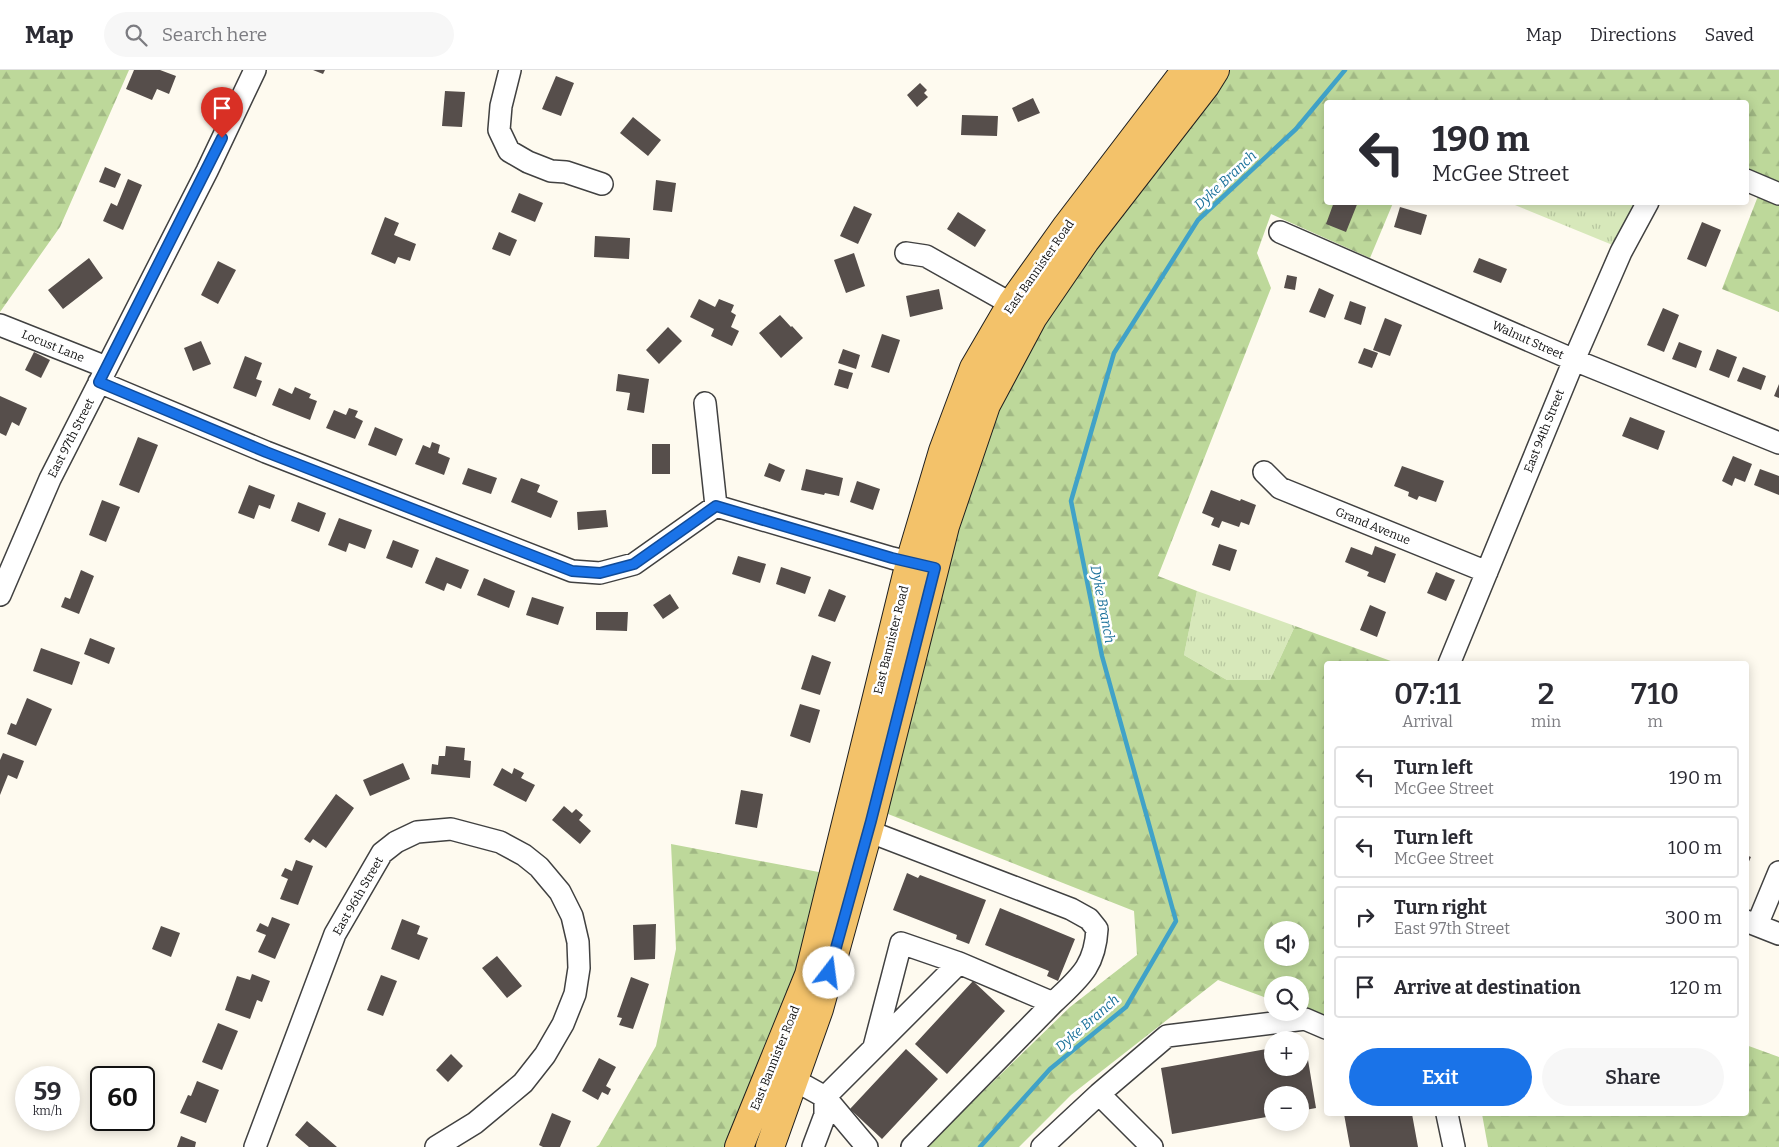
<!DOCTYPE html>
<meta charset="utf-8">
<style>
body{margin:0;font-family:Bitter,serif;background:#f7f7f7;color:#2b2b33;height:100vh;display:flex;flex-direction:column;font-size:19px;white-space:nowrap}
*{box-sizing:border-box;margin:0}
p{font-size:16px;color:#7c7c81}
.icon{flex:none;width:28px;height:28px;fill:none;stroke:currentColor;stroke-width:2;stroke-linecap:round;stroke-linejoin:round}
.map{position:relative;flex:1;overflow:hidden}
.side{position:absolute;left:1324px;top:591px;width:425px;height:455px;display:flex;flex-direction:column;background:#fff;border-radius:5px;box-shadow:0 2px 12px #0003}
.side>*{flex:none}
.top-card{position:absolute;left:1324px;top:30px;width:425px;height:105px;border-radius:5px;box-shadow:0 2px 12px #0003;background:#fff;color:#2b2b33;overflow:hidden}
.controls{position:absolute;left:1264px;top:851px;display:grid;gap:10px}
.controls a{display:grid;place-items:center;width:45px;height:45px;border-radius:50%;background:#fff;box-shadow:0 2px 12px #0003;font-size:25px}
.speed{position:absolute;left:15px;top:996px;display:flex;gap:10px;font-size:25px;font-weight:700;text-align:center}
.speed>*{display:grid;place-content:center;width:65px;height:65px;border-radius:50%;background:#fff;box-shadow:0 2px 12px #0003;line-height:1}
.speed small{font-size:12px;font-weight:400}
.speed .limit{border:2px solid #111;border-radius:8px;background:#fff;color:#111}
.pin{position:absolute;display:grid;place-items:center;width:42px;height:42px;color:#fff;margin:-51px -21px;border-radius:50% 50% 50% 0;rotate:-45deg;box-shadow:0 0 5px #0007}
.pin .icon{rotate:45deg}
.me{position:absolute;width:55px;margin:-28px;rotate:15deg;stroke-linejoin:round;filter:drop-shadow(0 0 4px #0008)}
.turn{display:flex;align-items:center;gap:18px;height:105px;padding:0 25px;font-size:22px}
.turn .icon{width:65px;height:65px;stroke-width:2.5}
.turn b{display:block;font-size:35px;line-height:42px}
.eta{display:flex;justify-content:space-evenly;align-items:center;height:85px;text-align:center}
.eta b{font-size:30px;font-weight:600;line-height:35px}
.primary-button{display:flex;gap:10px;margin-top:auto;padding:10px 25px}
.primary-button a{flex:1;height:58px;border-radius:30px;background:#1a73e8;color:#fff;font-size:20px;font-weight:600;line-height:58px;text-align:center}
.primary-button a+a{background:#f7f7f7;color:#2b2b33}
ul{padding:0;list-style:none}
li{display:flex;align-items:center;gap:15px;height:62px;margin:0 10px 8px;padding:0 15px;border:2px solid #e1e1e2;border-radius:5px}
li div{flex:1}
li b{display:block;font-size:19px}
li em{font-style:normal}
header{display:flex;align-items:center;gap:30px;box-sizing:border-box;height:70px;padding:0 25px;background:#fff;border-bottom:1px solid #e1e1e2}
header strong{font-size:24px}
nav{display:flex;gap:28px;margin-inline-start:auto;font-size:18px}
.search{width:350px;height:45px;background:#f7f7f7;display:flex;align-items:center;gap:12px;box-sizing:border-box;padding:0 18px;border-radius:28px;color:#7c7c81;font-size:19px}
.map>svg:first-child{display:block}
.grass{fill:url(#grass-tufts)}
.forest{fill:url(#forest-firs);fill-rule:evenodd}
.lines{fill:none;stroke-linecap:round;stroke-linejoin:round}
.stream{stroke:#40a2c8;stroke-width:4.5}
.building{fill:#564e4b}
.minor-casing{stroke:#414141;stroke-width:24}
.major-casing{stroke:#1f1f1f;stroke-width:30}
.minor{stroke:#fff;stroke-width:21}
.major{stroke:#f3c26a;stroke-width:28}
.route-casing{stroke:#114b97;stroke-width:12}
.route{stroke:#1a73e8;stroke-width:9}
.labels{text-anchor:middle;stroke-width:5;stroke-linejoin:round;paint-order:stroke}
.street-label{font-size:12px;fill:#0e0e0e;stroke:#fff}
.water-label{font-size:14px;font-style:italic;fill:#1c729b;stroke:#fff}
</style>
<header>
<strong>Map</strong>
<div class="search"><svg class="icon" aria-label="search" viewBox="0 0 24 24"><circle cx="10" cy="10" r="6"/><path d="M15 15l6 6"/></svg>Search here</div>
<nav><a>Map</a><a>Directions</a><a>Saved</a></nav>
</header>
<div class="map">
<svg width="1779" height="1077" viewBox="0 0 1779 1077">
<defs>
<pattern id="grass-tufts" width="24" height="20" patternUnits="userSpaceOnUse" patternTransform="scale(1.25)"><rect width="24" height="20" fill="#d7e8ba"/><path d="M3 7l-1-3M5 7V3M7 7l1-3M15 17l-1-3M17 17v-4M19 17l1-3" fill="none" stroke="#b7c69f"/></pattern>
<pattern id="forest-firs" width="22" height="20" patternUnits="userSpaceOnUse" patternTransform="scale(1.25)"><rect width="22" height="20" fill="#bdd89a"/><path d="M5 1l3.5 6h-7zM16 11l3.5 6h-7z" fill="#a1b884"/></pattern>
</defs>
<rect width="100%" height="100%" fill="#fefaef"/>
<path class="grass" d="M1510,133H1638L1615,176Z
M1197,521L1295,556L1270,610H1227L1184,585Z"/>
<path class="forest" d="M0,0H129L60,157L0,242Z
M1225,0H1779V242L1722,219L1765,108L1746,99V32H1326V132L1393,133L1370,188L1271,144L1257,183L1271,218L1158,506L1197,521L1184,585L1227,610H1270L1295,556L1399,594H1326V951L1300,941V915H1272V930L1218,910L1071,1025L1019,1077H926L1070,937L1137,885L1134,841L883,742L956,448L1002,325L1076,201ZM1272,860H1300V888H1272Z
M671,774L824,803L795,905L728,1077H596L599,1075L656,976L676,879Z
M1746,975L1779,987V1077H1488L1482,1044H1746Z"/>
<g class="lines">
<path class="stream" d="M980,1077L1050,999L1126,937L1176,851L1102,586L1071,431L1114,283L1198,150L1296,59L1345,0"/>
</g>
<path class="building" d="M134,0H160L176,6L169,24L157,19L152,30L126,19Z
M313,0H325L323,4Z
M556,6L574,13L561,46L542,39Z
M920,13L927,20L924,23L928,27L917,37L907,25Z
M445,21L465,22L462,57L442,56Z
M1033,28L1040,43L1018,52L1012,38Z
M962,45L998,46L997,66L961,65Z
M633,47L661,70L648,86L620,63Z
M105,97L121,104L115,118L99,112Z
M128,109L142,115L123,160L103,151L111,133L117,136Z
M656,110L676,113L672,142L653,140Z
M519,123L543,133L535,152L511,142Z
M1334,132H1358L1346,162L1326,154Z
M854,136L872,144L858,174L840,166Z
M1400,137L1427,145L1421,165L1394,157Z
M958,142L986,160L975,177L947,159Z
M385,147L399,153L394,165L416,174L410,191L398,187L395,194L371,184Z
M1702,152L1721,160L1706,197L1687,189Z
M499,162L517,170L510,186L492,179Z
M595,166L630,168L629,189L594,187Z
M854,183L865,216L846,223L834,190Z
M89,188L103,208L63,239L48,220Z
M1479,188L1507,199L1501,213L1473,202Z
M218,191L236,200L218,234L201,225Z
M1287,205L1297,207L1295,220L1284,218Z
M1319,218L1334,225L1325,248L1309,242Z
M939,219L943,239L910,247L906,226Z
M699,229L715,237L719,229L734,235L731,242L736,245L731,257L739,261L732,276L711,266L714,259L690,247Z
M1350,231L1366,237L1361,255L1344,249Z
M1663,238L1679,245L1664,282L1647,275Z
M780,245L791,257L792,256L803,268L781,288L759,263Z
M1385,248L1402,255L1390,286L1373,280Z
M668,257L682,271L659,294L646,280Z
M882,264L900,270L889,303L871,297Z
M201,271L211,294L193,301L184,278Z
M1679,272L1702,281L1696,298L1672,289Z
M1364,278L1378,283L1372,298L1358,293Z
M843,279L860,285L856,299L838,293Z
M1717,279L1737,287L1729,308L1709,300Z
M34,282L50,290L41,308L25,300Z
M245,286L262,293L256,309L262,311L256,327L233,318Z
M1743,297L1766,306L1761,320L1737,311Z
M839,299L853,303L848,319L834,315Z
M618,304L649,309L644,343L627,340L630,323L616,321Z
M1779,314V328L1774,326Z
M295,317L311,324L309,328L317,331L310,350L272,335L279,318L292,324Z
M0,326L27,338L19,356L12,352L6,366L0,363Z
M349,338L358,341L355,347L363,351L355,369L326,358L334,340L346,345Z
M1630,347L1665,361L1658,380L1622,366Z
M375,357L403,369L396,386L368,375Z
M138,367L158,375L139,423L119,415Z
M432,372L440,375L438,383L450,388L444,405L415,394L423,375L430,378Z
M652,374H670V404H652Z
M1733,386L1752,394L1745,412L1735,408L1732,416L1722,411Z
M769,393L785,400L780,412L764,406Z
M1402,396L1444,411L1436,432L1419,426L1417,430L1408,426L1409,422L1394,416Z
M468,398L497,408L491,424L462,414Z
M806,399L843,408L839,426L825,423L824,425L801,420Z
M1760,399L1779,406V425L1754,415Z
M521,408L540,415L537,422L558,431L551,448L511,432Z
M857,411L880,419L873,440L850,432Z
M249,415L275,425L270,439L259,435L254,449L238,443Z
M1211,420L1240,431L1241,429L1256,435L1249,455L1241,452L1239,457L1222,451L1219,458L1211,455L1214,448L1202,443Z
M102,430L120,437L106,472L89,465Z
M298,432L326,443L319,462L291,451Z
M606,440L608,457L578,460L577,442Z
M339,448L372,460L365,479L349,473L346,482L328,475Z
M393,470L419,480L412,498L386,488Z
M1219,474L1237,480L1230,501L1212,495Z
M1375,476L1396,484L1385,513L1367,506L1369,502L1345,492L1351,477L1372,485Z
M738,486L766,494L760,513L732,504Z
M436,487L469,500L461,519L447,513L444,521L425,513Z
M781,497L811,507L805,524L776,514Z
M81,500L94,506L79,544L61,537L65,527L70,529Z
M1436,502L1455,510L1446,531L1427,523Z
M484,508L515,521L509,538L477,525Z
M829,519L846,526L835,552L818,546Z
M670,524L679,538L663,549L653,535Z
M532,527L564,537L558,555L526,545Z
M1370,535L1386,542L1377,567L1360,560Z
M596,542H628L627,561L596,560Z
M90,568L115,578L109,594L84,584Z
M41,578L80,592L72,615L33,601Z
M812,585L831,592L820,625L801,619Z
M27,628L52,639L36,676L7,664L11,653L16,655Z
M800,634L820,640L810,673L790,666Z
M446,676L465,678L464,690L471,691L470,708L431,704L432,694L438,695L439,686H445Z
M3,683L24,691L17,709L8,705L0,725V690Z
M403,693L410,709L370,726L363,710Z
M502,698L512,704L514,698L524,703L521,708L535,715L526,732L493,715Z
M741,720L763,724L757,758L735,754Z
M336,724L354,738L326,778L313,769L310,773L304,769Z
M564,736L572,743L576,739L583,745L579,750L591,761L580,774L552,750Z
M1746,785L1751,787L1746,798Z
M296,790L313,796L298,835L280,829L288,809L281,806L285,798L292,801Z
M907,803L918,808L920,805L986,830L969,874L956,869L957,865L893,840Z
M1000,838L1075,869L1058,911L1047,906L1049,901L985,875Z
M272,847L290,854L275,889L258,882L266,865L256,861L260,853L268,857Z
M402,849L420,856L417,864L428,868L419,890L391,879Z
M656,854L655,889L634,890L633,855Z
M161,856L180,863L171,887L152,879Z
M497,886L522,916L507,928L482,898Z
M252,904L270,911L262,932L257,930L250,949L225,940L237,906L250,910Z
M381,905L397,911L383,946L367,940Z
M631,907L649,914L633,959L619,955L622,948L617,947Z
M973,911L1005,941L947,1004L915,974Z
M218,953L238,961L222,1000L202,992Z
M1305,972L1316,1038L1300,1041V1025H1272V1046L1172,1064L1161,998L1272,978V998H1300V973Z
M906,979L938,1009L882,1069L850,1039Z
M451,984L463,996L448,1012L436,1000Z
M599,988L616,997L606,1016L611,1019L608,1025L602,1022L598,1030L582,1021Z
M197,1011L219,1020L206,1053L180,1043L188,1025L191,1026Z
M552,1043L571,1051L560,1077H543L539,1075Z
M1344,1044H1412L1418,1077H1350Z
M307,1051L337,1077H309L295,1065Z
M181,1066L196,1072L195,1077H177Z"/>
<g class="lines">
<defs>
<path id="minor" d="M510,0L501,36L499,60L509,81L528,92L551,101L566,102L602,114
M1746,110L1779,124
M1280,162L1574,290L1779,373
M906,183L926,186L1024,241
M0,255L106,297
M99,312L266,382L572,501L600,503L634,494L716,436L892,488L925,496
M705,333L716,436
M1264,402L1280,418L1487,502
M0,525L50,409L207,101L255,0
M1449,594L1574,290L1621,182L1648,132
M1746,851L1779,864
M1757,855L1779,802
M874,977L901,873L959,893
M780,1002L825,1027L959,893L1053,933C1079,908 1095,897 1097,859L1089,849L1071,839L868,761
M1099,1024L1152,1077
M825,1027L867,1077
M1447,1044L1454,1077
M255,1077L335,864L382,783L396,772L417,762L451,759L500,772L524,785L539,797L560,822L572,846L578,872L579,898L575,924L563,954L545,985L523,1013L475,1053L436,1077
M813,1077L825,1045V1027
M912,1077L1053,933
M1042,1077L1099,1024L1167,966L1305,949L1326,958"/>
<path id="major" d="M739,1077L809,905L910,492L943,381L974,298L1012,233L1067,156L1186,0
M770,1077L819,939L871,751L945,456L986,335L1033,247L1085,171L1205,16L1215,0"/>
</defs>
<use href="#minor" class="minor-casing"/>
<use href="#major" class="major-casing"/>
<use href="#minor" class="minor"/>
<use href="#major" class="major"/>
</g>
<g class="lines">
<defs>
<path id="route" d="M222,68L99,312L266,382L572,501L600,503L634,494L716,436L892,488L935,498L871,751L829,903"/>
</defs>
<use href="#route" class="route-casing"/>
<use href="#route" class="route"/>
</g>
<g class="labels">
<g class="street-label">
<text transform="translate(1039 197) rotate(-55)" y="4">East Bannister Road</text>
<text transform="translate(1528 270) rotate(24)" y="4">Walnut Street</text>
<text transform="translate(53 276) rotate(22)" y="4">Locust Lane</text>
<text transform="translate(1544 361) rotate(-68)" y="4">East 94th Street</text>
<text transform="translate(71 368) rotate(-63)" y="4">East 97th Street</text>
<text transform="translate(1373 456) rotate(22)" y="4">Grand Avenue</text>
<text transform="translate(891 570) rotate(-76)" y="4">East Bannister Road</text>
<text transform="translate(358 826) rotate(-60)" y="4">East 96th Street</text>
<text transform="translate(775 988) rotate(-68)" y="4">East Bannister Road</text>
</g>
<g class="water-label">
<text transform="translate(1225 110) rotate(-43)" y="5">Dyke Branch</text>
<text transform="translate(1103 534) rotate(79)" y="5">Dyke Branch</text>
<text transform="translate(1087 953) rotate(-41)" y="5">Dyke Branch</text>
</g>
</g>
</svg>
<div class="controls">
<a><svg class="icon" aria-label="sound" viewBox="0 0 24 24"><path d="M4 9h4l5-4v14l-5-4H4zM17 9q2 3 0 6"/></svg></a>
<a><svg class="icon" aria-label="search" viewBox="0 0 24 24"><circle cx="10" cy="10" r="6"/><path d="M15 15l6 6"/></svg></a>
<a>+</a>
<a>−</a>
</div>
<div class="speed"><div>59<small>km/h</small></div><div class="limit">60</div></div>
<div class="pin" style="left:222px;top:68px;background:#d93025"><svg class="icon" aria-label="arrive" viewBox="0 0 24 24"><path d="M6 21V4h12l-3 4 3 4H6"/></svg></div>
<svg class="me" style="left:829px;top:903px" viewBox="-20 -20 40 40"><circle r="19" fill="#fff"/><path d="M0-13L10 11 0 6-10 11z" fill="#1a73e8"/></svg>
<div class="top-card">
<div class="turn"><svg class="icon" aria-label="left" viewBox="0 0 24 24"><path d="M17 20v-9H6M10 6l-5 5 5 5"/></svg><div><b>190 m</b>McGee Street</div></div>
</div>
<section class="side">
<div class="eta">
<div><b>07:11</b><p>Arrival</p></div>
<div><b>2</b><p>min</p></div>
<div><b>710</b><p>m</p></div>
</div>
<ul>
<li><svg class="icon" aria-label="left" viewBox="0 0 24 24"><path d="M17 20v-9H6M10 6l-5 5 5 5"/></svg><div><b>Turn left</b><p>McGee Street</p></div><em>190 m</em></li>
<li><svg class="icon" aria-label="left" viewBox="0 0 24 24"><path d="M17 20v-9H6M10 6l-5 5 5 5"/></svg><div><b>Turn left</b><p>McGee Street</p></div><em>100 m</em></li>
<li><svg class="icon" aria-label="right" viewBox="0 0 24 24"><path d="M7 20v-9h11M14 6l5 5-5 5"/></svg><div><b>Turn right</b><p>East 97th Street</p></div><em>300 m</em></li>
<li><svg class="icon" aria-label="arrive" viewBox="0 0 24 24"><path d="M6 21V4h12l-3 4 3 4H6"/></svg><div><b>Arrive at destination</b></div><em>120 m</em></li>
</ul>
<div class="primary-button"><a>Exit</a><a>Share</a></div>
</section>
</div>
